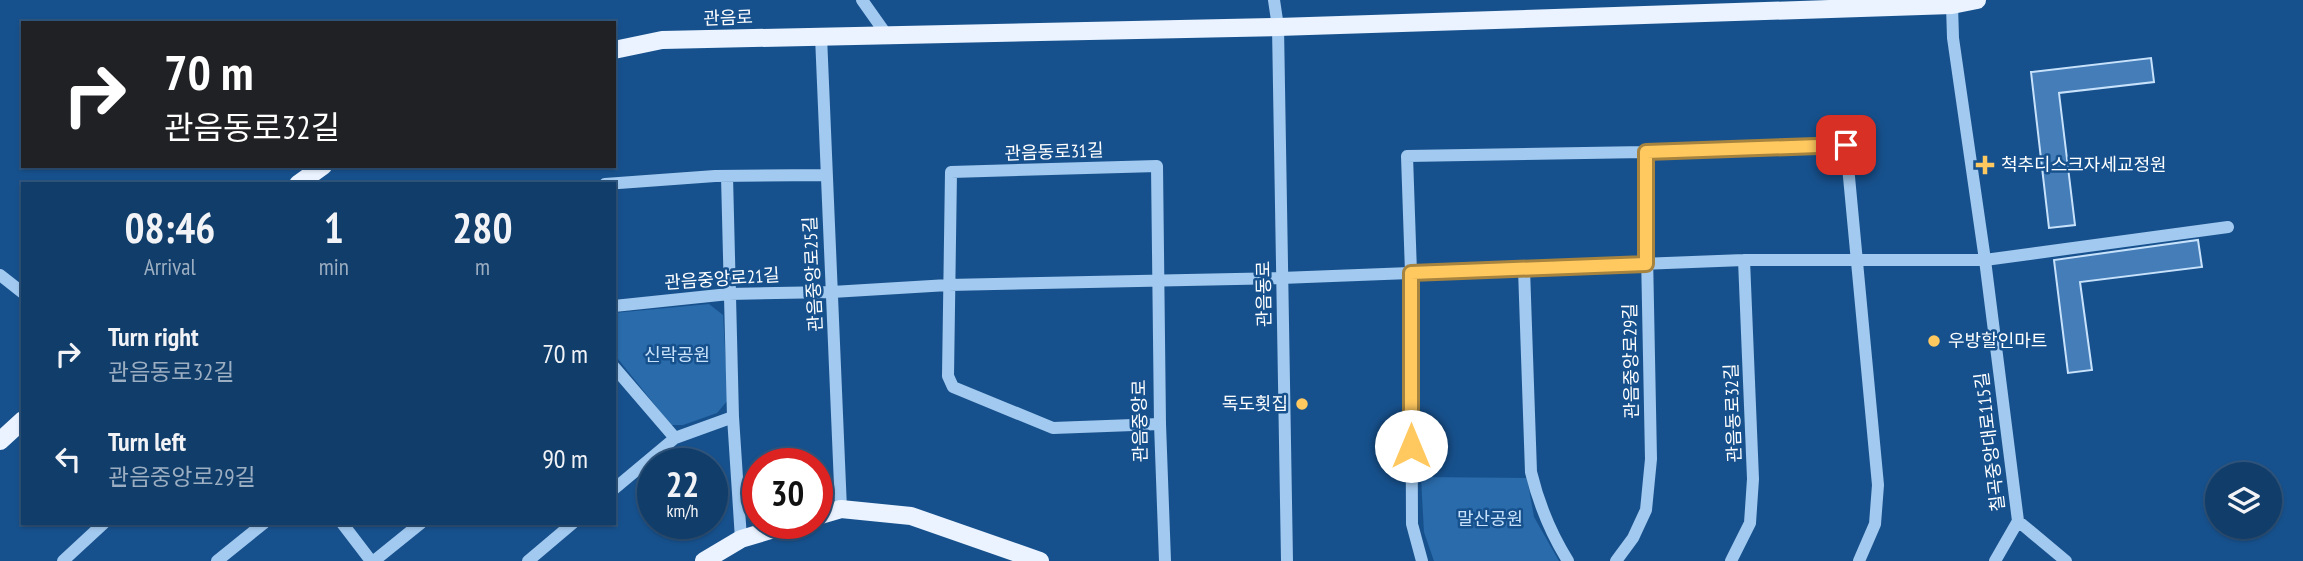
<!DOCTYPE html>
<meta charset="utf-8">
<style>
body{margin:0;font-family:"PT Sans Narrow","Noto Sans KR",sans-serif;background:#1e4872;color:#f1f3f6;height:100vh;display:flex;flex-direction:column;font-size:26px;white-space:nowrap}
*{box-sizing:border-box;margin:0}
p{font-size:23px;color:#9caec1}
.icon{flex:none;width:38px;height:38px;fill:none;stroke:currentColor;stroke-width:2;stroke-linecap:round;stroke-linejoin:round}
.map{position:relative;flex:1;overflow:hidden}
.details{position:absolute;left:21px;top:182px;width:595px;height:343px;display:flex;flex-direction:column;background:#113d6a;border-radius:0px;box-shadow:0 2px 5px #0004,0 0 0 2px #30567e}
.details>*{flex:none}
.banner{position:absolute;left:21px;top:21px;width:595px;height:147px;border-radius:0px;box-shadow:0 2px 5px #0004,0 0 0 2px #30567e;background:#202124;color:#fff;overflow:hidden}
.tools{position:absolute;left:2205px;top:462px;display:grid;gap:14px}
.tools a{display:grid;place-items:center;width:77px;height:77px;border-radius:50%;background:#113d6a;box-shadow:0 2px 5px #0004,0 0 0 2px #30567e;font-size:35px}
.speed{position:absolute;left:637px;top:448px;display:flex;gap:14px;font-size:35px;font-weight:700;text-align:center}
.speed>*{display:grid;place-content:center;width:91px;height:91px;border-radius:50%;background:#113d6a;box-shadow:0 2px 5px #0004,0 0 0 2px #30567e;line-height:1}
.speed small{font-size:18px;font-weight:400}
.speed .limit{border:10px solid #d22;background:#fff;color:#111}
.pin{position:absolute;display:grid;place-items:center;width:60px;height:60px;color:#fff;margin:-30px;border-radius:14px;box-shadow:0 4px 10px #0006}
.me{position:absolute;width:77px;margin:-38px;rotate:0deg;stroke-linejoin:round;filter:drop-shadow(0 0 5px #0008)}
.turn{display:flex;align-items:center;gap:24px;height:147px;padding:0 28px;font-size:32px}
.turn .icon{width:91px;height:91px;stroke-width:2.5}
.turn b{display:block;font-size:49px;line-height:60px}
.eta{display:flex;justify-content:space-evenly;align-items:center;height:119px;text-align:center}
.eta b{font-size:42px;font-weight:600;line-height:49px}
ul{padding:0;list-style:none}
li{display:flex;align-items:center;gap:21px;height:105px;padding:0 28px}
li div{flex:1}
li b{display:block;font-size:26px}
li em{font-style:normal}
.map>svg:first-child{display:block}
.green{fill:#2a6bab}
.building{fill:#447db7;stroke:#c8e2fb;stroke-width:2}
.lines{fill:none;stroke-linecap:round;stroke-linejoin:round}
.minor{stroke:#a2c9ef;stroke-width:12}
.major{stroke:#eaf3ff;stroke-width:18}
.route-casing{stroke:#a6833e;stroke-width:18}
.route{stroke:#ffc960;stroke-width:12}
.poi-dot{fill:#ffc960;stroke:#17518d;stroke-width:2.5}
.labels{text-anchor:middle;stroke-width:5;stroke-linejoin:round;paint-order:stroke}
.street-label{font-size:18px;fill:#fff;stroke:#17518d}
.poi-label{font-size:18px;fill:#fff;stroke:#17518d;text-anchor:start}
.park-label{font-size:18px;fill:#c8e2fb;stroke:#17518d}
</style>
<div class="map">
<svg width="2303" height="561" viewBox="0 0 2303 561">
<rect width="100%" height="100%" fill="#17518d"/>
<path class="green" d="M709,304L723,315L728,400L717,413L683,425H671L614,354V313Z
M1421,477L1527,478L1534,517L1559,561H1434L1424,532Z"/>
<path class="building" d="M2151,58L2154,82L2059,93L2075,225L2049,228L2031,72Z
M2198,240L2202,267L2080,282L2092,370L2068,373L2054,260Z"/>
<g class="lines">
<path class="minor" d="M862,0L886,34
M1274,0L1278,27L1287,561
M1952,5L1953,38L1985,260L2018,521L2066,561
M821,36L841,509
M727,176L733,417L741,539
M605,184L715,176L825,175
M1524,269L1531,472C1539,505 1550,532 1568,561
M0,275L23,293
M614,306L729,294L832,292L948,285L1281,278L1744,260H1985L2228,227
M614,367L675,438
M1160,424L1053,428L953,387L948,376L951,172L1157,166L1160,424L1165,561
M614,489L675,438L733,417
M342,523L371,561
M63,561L104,523
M217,561L264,523
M374,561L421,523
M528,561L573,523
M1422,561L1412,524L1411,273L1407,156L1645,152L1846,145L1878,485L1875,524L1859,561
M1616,561L1633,538L1646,510L1651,459L1645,152
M1731,561L1750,523L1753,479L1744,260
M1995,561L2018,521"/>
<path class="major" d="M614,50L662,40L1278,27L1952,5L1977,0
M298,184L323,166
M0,441L23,420
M817,516L841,509L911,516L1040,561
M704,561L741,539L794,523"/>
</g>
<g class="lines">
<defs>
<path id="route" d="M1411,446V273L1646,264V152L1846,145"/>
</defs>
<use href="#route" class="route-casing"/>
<use href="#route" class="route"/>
</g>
<g class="poi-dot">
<path d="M1981.5 154.5h7v7h7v7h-7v7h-7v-7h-7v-7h7z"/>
<circle cx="1934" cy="341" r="7"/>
<circle cx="1302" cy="404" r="7"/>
</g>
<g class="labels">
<g class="street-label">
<text transform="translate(728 18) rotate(-2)" y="6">관음로</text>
<text transform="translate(1054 152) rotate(-2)" y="6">관음동로31길</text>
<text transform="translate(813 274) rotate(-93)" y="6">관음중앙로25길</text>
<text transform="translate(722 279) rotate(-4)" y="6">관음중앙로21길</text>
<text transform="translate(1264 294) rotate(-91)" y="6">관음동로</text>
<text transform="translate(1631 361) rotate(-91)" y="6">관음중앙로29길</text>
<text transform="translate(1733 413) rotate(-92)" y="6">관음동로32길</text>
<text transform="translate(1140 421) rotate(-91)" y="6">관음중앙로</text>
<text transform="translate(1990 442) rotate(-97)" y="6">칠곡중앙대로115길</text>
</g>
<g class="poi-label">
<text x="2001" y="171">척추디스크자세교정원</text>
<text x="1948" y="347">우방할인마트</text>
<text x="1288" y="410" text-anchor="end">독도횟집</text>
</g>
<g class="park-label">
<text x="677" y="361">신락공원</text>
<text x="1490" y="525">말산공원</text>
</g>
</g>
</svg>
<div class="tools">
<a><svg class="icon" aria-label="layers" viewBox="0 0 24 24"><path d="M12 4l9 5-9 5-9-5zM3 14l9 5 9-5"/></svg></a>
</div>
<div class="speed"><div>22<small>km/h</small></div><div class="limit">30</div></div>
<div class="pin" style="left:1846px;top:145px;background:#d93025"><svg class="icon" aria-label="arrive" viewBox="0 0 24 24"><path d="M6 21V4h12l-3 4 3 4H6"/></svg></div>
<svg class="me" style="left:1411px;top:446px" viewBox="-20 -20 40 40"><circle r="19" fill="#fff"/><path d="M0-13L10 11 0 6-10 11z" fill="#ffc960"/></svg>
<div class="banner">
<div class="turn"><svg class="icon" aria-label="right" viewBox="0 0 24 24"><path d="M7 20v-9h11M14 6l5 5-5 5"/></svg><div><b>70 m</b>관음동로32길</div></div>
</div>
<section class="details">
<div class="eta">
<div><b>08:46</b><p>Arrival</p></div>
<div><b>1</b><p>min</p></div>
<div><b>280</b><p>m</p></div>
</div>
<ul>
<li><svg class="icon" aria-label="right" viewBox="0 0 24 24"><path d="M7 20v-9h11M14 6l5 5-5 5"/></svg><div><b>Turn right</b><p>관음동로32길</p></div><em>70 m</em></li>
<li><svg class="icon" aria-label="left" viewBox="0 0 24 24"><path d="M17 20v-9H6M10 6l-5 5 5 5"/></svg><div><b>Turn left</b><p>관음중앙로29길</p></div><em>90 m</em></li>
</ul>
</section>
</div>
